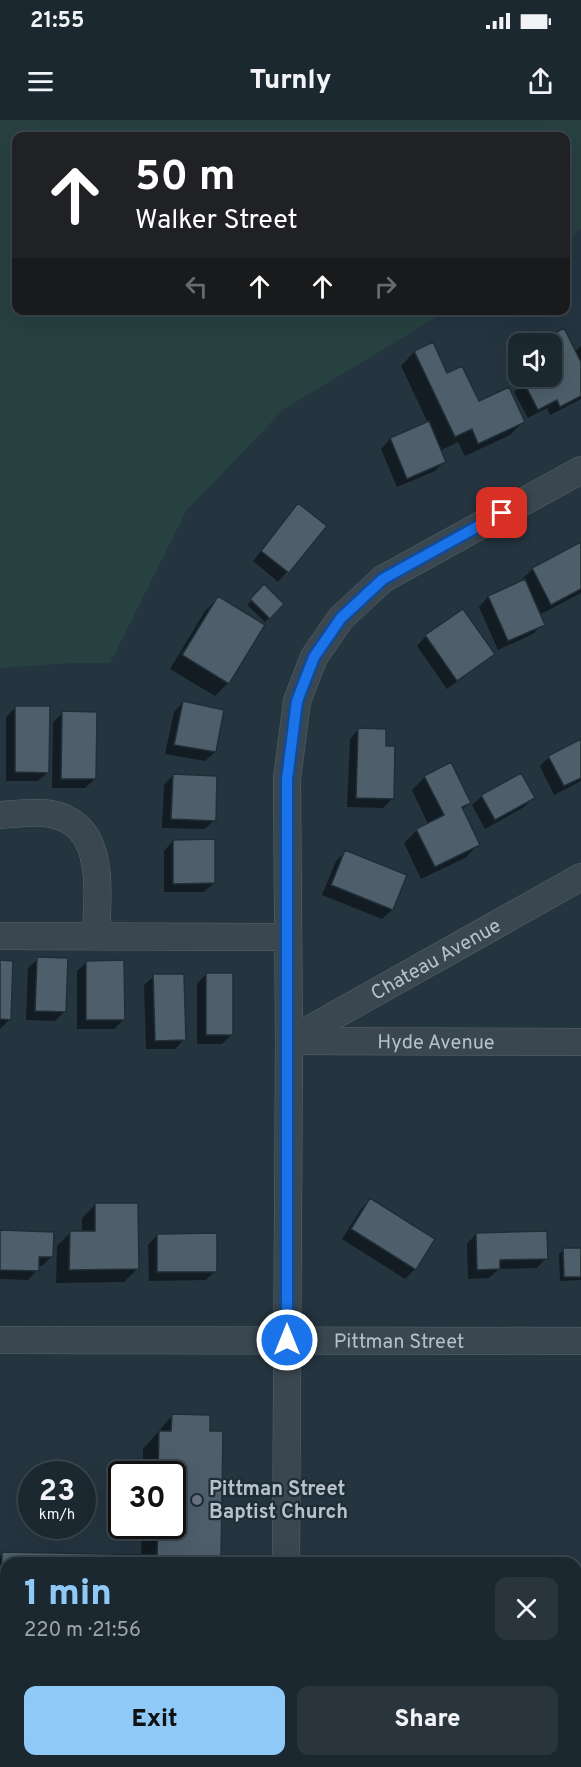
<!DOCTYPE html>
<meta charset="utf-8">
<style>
body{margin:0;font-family:Overpass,sans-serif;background:#29343c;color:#f1f3f6;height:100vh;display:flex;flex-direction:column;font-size:22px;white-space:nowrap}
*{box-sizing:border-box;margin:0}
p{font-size:20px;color:#a0a6ab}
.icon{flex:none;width:33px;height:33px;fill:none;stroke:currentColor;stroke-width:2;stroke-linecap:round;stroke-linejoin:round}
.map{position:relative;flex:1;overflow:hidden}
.sheet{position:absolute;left:0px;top:1437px;width:582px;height:210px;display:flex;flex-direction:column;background:#1c2830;border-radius:18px 18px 0 0;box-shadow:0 6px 24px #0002,0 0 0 2px #3a444c}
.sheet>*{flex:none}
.guide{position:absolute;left:12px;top:12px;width:558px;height:183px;border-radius:12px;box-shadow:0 6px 24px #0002,0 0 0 2px #3a444c;background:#202124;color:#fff;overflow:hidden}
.controls{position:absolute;left:508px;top:213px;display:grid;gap:12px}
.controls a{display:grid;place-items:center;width:54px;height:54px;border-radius:12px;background:#1c2830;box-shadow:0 6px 24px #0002,0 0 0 2px #3a444c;font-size:30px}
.speed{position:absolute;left:18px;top:1341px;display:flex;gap:12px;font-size:30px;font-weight:700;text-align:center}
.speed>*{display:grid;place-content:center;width:78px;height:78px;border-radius:50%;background:#1c2830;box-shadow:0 6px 24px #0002,0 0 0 2px #3a444c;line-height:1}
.speed small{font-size:15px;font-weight:400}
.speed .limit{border:3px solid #111;border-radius:9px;background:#fff;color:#111}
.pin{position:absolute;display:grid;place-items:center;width:51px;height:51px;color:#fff;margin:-26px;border-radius:12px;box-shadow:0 3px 9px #0006}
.me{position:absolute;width:66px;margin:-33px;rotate:0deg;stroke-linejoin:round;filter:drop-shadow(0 0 4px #0008)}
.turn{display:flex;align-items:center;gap:21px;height:126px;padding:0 24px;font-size:27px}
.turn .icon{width:78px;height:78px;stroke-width:2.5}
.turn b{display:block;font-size:42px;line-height:51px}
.lanes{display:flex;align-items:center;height:57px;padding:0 24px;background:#0003;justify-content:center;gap:30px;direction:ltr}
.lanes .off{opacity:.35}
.round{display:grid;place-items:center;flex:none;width:63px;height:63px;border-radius:12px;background:#29343c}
.overview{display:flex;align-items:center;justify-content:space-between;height:102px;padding:0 24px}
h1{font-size:36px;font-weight:800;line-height:45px;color:#8ec9f8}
.action{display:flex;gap:12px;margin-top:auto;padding:12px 24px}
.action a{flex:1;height:69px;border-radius:12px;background:#8ec9f8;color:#111;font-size:24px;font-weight:800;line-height:69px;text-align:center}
.action a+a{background:#29343c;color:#f1f3f6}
.status{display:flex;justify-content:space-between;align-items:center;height:42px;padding:0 30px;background:#1c2830;direction:ltr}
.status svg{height:16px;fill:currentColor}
header{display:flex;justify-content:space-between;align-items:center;height:78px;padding:0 24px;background:#1c2830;font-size:27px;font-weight:800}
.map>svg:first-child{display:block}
.green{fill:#274140}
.shadow{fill:#0007}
.building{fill:#4e5f6b;stroke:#202e37;stroke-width:1.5}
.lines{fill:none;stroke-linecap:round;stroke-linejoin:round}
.minor-casing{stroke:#57646d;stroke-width:28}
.minor{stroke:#3a4750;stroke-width:27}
.route-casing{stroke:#114b97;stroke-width:15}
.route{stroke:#1a73e8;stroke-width:10}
.worship-dot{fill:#6b7280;stroke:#1e2c35;stroke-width:2}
.labels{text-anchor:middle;stroke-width:4.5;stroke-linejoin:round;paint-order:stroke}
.street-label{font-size:20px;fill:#b6c1ca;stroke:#1e2c35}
.poi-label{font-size:20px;font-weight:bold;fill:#b6c1ca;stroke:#1e2c35;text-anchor:start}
</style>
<div class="status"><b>21:55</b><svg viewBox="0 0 49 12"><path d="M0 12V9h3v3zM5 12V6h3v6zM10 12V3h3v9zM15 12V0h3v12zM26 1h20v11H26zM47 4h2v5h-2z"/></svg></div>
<header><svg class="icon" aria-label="menu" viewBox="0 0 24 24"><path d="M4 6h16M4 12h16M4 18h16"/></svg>Turnly<svg class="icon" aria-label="share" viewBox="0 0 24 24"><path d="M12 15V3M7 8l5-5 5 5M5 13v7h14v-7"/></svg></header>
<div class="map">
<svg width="581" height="1647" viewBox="0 0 581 1647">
<rect width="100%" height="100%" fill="#253540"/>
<path class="green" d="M0,0H581V109L566,119V16H16V190L447,191L284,289L186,391L110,543H71L0,548Z"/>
<path class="shadow" d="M563,210L574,232L581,226V279L550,295L547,288L528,298L514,272L535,256H552Z
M432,224L447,255L479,283L523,302L510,315L465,336L458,322L439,331L444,342L435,351L397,367L381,329L390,319L428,303L401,246L414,232Z
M298,385L325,406L278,462L253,441Z
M581,424V473L541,494L537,486L535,487L543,504L533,514L498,530L479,487L488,477L525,461L523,458L533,449Z
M264,466L282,484L265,502L247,485Z
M218,478L228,563L215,576L170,549L205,491Z
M426,516L493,534L447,569L417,526Z
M183,582L215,632L205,641L165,634L174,592Z
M16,587L48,652L38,661H6V597Z
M63,593L95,659L85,668H52L53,602Z
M359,609L384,628L392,679L383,688L347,687L350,619Z
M581,621V661L554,675L540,646L549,637Z
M173,655L214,700L205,709L162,708L164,665Z
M425,657L470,682L462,690L479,724L465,738L421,759L404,723L417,710L428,704L412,670Z
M482,676L533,678L524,687L485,709L472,685Z
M173,721L214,763L204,772H164V731Z
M345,732L405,756L392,790L382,799L322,775L336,741Z
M38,839L65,891L55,901L26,900L28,848Z
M0,842L10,899L0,909Z
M87,842L123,900L114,909H77V851Z
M206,854L232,914L222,924H197V864Z
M154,856L184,919L175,929H146L144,865Z
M370,1080L415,1149L405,1159L342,1119L361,1089Z
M95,1085L137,1149L124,1162L56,1163L57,1126L70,1113H82V1098Z
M0,1111L52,1136L42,1146H37V1150L28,1160L0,1159Z
M476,1114L546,1138L537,1148L499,1149L489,1158L468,1159L467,1124Z
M157,1115L215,1151L206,1160L149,1161L148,1125Z
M564,1130H581V1160L560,1161L559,1134Z
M172,1296L220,1441L236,1443H6V1514L0,1517V1436L3,1433L141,1436L142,1406H172V1354H143V1329Z"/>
<path class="building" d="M564,208L581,242V276L560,287L557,280L538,290L523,261L532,256H552V224H535Z
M433,222L447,253L462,246L479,281L509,267L525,302L478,324L472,309L455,317L414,231Z
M429,301L446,342L407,359L390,318Z
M298,383L327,406L289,453L261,431Z
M581,422V469L551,485L532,448Z
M525,459L545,505L508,521L488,476Z
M264,464L284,484L270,499L250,479Z
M218,476L265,505L229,564L182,535Z
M463,489L495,534L457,561L425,515Z
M183,581L224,590L216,632L174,625Z
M15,586H50L49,653L15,652Z
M62,591L97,592L96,659H61Z
M358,608L386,609V626H395L394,679L356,678Z
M581,619V658L564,666L548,636Z
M451,642L471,683L462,687L480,725L435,747L416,709L444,695L424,656Z
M521,653L535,678L495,700L481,675Z
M173,654L217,656L216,701L171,699Z
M215,719V763L173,764V720Z
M345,730L407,755L393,790L331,765Z
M37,837L68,838L66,892L35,891Z
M0,840L13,841L11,900L0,899Z
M124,840L125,900H86V841Z
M206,853H233V915H206Z
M153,854H184L186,920L155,921Z
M370,1078L435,1119L416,1150L351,1109Z
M95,1083H138L139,1149L69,1150L70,1111H95Z
M0,1110L54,1112L53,1137H39V1151L0,1150Z
M547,1111L548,1139L500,1140V1149L477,1150L476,1113Z
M217,1113V1152H157V1114Z
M563,1128H581V1157H564Z
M172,1294L210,1295V1311H223L221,1439H237V1443H6V1500H1L2,1432L157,1435L158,1406H172V1354H158L159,1311H171Z"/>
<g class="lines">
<defs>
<g id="minor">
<path d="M0,695C16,694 36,691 51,694C108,705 97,774 96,816"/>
<path d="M0,816L288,817"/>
<path id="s1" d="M289,921L581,757"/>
<path id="s2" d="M290,921L581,922"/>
<path id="s3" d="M0,1220L581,1221"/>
<path d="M286,1443L289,921L287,659L297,581L314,537L341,498L383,459L581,350"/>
<path d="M0,1521H6"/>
<path d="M576,1567H581"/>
<path d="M286,1641V1647"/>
</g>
</defs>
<use href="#minor" class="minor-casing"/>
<use href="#minor" class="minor"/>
</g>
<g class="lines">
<defs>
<path id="route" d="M287,1220V659L297,581L314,537L341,498L383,459L502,393"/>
</defs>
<use href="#route" class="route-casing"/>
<use href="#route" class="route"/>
</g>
<circle class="worship-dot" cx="197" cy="1380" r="6"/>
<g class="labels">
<g class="street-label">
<text dy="7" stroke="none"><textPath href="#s1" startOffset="168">Chateau Avenue</textPath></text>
<text dy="7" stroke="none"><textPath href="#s2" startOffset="146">Hyde Avenue</textPath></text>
<text dy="7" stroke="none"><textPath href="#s3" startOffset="399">Pittman Street</textPath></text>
</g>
<g class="poi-label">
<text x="209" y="1375">Pittman Street<tspan x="209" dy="23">Baptist Church</tspan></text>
</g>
</g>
</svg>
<div class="controls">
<a><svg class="icon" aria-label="sound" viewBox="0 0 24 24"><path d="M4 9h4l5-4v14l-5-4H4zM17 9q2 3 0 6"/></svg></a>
</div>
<div class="speed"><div>23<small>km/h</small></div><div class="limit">30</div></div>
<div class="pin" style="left:502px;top:393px;background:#d93025"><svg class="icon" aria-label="arrive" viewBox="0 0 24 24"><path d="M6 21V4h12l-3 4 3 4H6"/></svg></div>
<svg class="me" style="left:287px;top:1220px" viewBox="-20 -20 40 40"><circle r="17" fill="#1a73e8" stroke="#fff" stroke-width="3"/><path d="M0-11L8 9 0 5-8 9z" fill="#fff"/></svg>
<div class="guide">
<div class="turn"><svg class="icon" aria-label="ahead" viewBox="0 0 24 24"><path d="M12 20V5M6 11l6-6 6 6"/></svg><div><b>50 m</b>Walker Street</div></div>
<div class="lanes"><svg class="icon off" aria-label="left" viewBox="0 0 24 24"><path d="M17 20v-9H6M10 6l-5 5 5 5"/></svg><svg class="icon" aria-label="ahead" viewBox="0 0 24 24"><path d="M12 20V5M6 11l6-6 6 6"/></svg><svg class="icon" aria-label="ahead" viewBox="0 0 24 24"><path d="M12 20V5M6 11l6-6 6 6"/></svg><svg class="icon off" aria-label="right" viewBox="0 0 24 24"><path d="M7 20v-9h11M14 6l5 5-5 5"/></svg></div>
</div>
<section class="sheet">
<div class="overview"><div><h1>1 min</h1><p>220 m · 21:56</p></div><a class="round"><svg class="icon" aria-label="close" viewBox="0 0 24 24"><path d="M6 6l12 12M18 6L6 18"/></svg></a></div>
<div class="action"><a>Exit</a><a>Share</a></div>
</section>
</div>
